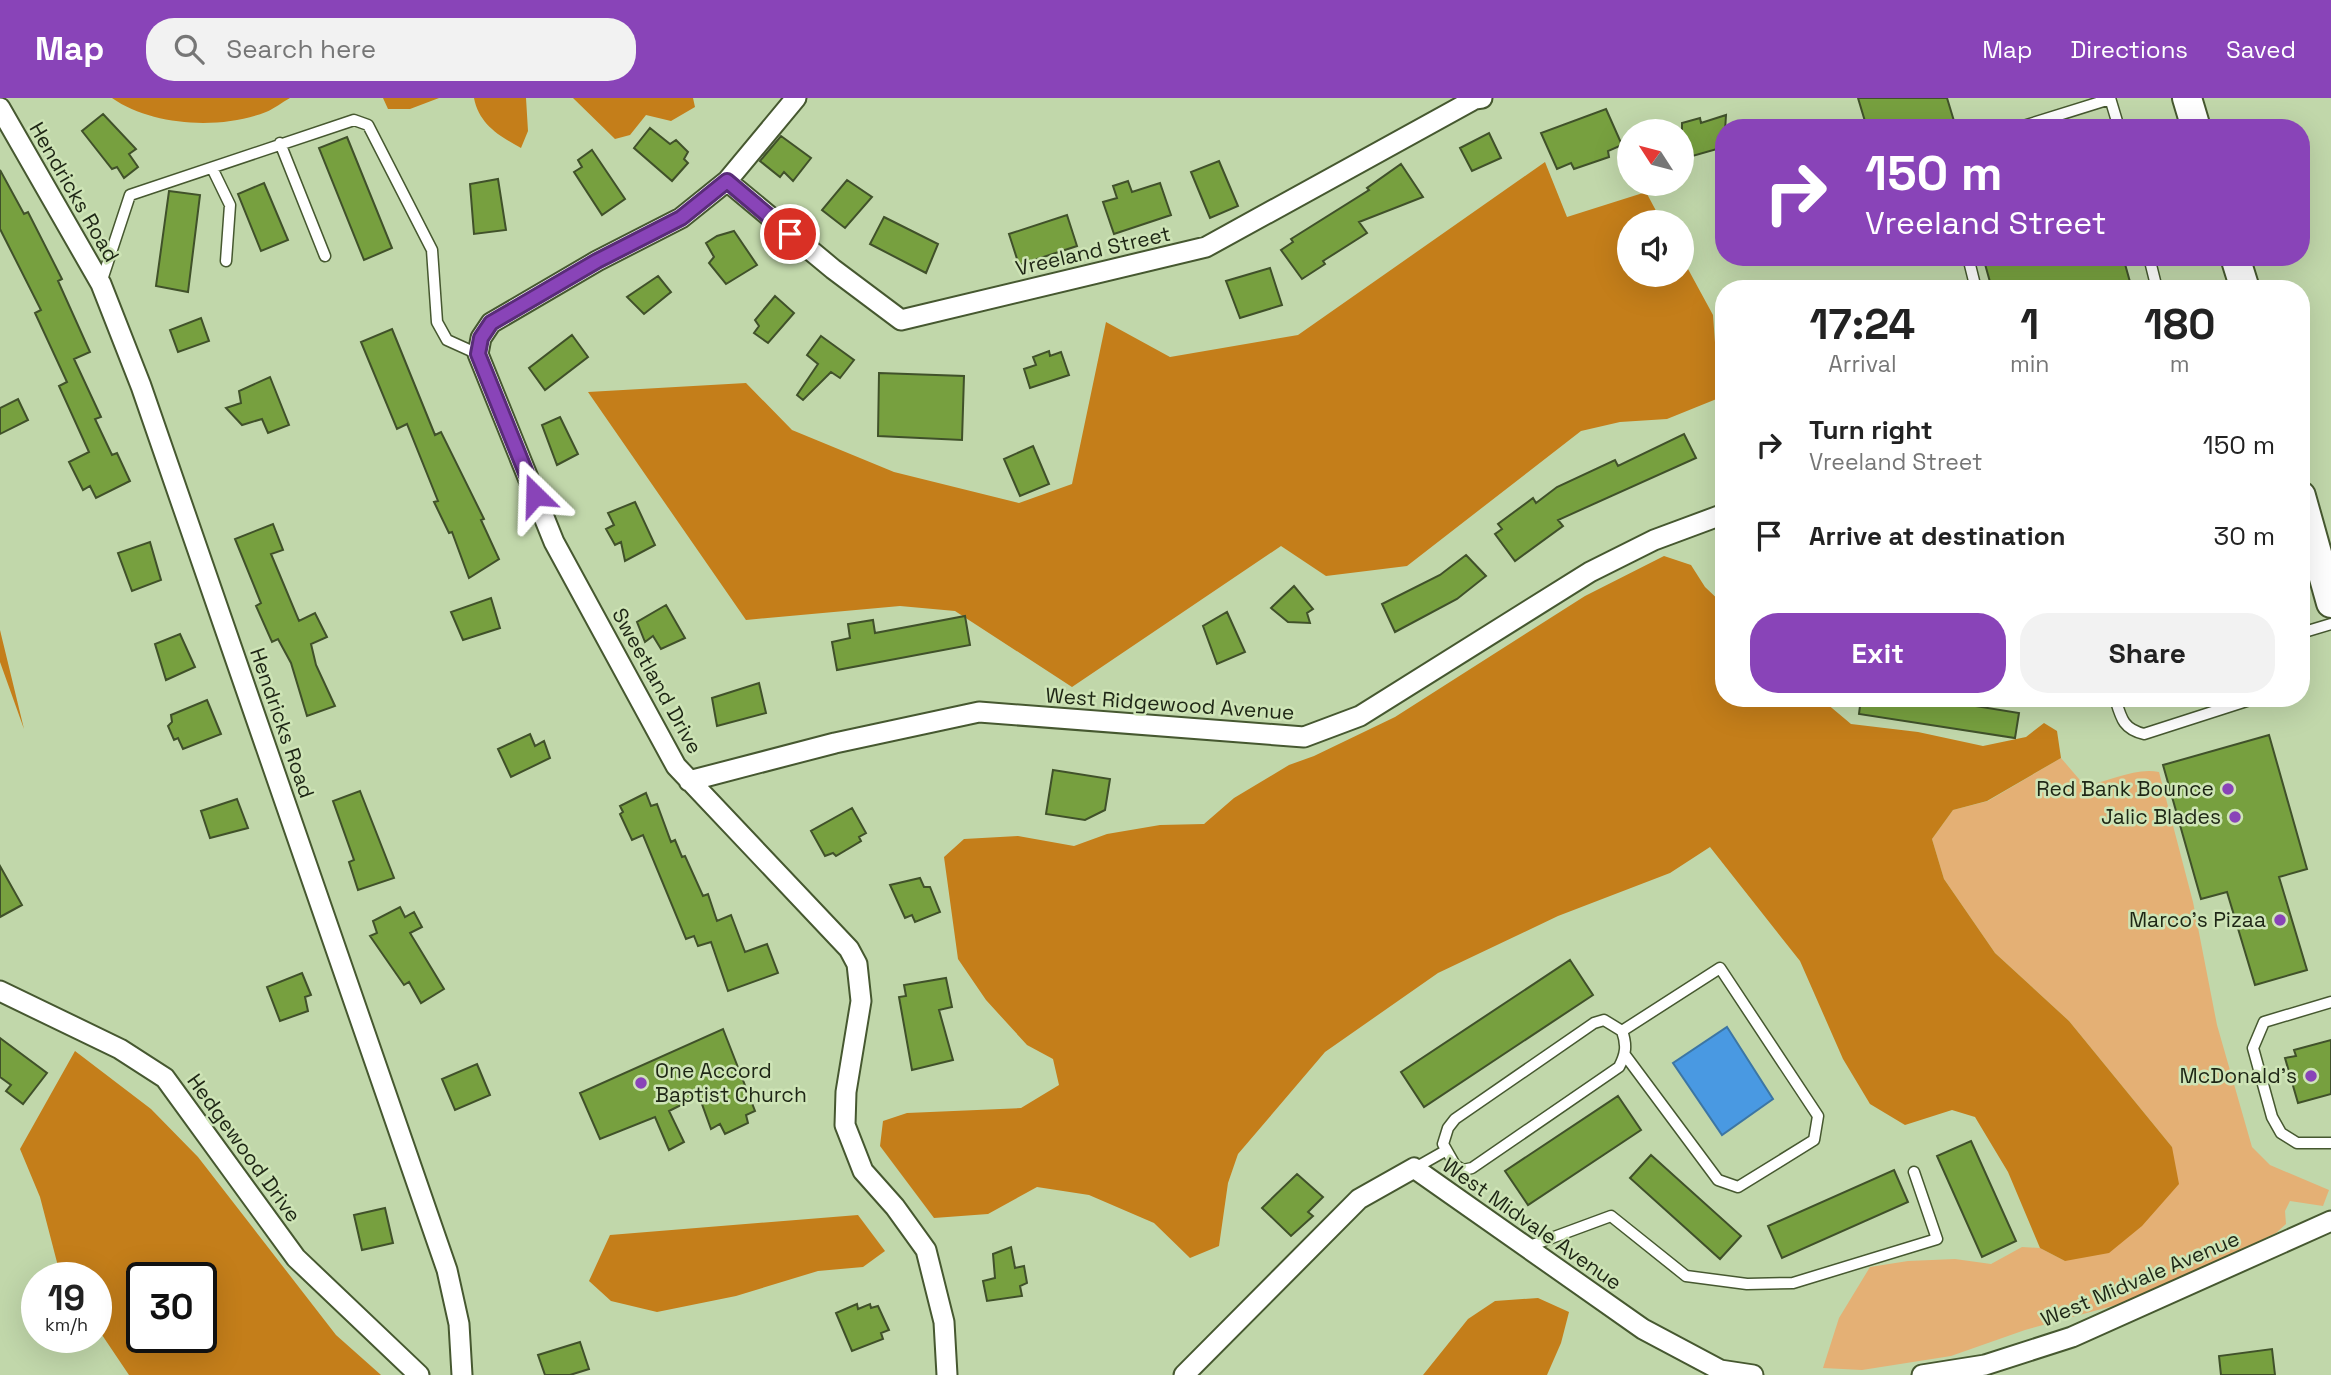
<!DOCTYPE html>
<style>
body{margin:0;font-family:"Space Grotesk",sans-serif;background:#f2f2f2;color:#222;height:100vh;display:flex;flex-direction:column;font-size:26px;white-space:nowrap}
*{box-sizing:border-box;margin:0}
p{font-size:23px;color:#767676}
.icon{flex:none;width:38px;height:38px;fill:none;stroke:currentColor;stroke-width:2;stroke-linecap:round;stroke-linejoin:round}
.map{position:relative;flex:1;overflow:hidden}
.sheet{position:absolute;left:1715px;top:182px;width:595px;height:427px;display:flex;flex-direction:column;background:#fff;border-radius:28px;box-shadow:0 7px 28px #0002}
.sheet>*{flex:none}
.guide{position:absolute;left:1715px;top:21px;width:595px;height:147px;border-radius:28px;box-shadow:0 7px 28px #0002;background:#8944b8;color:#fff;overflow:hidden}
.needle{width:46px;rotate:306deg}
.buttons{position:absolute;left:1617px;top:21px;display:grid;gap:14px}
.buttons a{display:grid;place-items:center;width:77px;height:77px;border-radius:50%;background:#fff;box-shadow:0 7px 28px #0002;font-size:35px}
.speed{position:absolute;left:21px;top:1164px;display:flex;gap:14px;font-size:35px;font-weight:700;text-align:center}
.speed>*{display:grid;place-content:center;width:91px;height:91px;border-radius:50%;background:#fff;box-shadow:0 7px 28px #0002;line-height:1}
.speed small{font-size:18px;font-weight:400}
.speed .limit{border:4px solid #111;border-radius:10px;background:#fff;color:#111}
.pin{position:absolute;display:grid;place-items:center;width:60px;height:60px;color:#fff;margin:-30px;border:4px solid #fff;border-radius:50%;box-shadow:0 2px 7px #0007}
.me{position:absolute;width:77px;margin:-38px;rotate:338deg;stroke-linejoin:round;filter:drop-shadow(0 0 5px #0008)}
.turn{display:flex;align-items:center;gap:24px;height:147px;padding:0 35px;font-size:32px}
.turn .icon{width:91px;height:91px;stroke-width:2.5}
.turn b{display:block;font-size:49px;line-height:60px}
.eta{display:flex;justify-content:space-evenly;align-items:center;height:119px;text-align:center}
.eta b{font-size:42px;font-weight:600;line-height:49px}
.button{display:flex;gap:14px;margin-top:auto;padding:14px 35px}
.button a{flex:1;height:80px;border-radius:28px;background:#8944b8;color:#fff;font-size:28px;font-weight:600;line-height:80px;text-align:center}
.button a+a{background:#f2f2f2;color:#222}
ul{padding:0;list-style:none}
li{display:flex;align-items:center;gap:21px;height:91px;padding:0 35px}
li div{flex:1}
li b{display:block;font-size:26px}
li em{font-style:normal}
header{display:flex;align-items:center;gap:42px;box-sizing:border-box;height:98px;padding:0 35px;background:#8944b8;color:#fff}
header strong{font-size:33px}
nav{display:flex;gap:38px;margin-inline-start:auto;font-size:24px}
.search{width:490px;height:63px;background:#f2f2f2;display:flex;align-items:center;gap:18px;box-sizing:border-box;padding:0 24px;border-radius:28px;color:#767676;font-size:26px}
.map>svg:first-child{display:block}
.green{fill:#e4b075}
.forest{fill:#c47e1a;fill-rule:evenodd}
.water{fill:#4999e2;stroke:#3c76a4;stroke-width:2}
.building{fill:#77a03f;stroke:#40512a;stroke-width:2}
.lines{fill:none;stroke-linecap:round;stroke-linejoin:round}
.lane-casing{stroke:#465830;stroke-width:13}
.street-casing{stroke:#465830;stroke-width:23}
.secondary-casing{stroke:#465830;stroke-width:32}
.lane{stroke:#fff;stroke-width:10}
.street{stroke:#fff;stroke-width:19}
.secondary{stroke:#fff;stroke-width:28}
.route-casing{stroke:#592c78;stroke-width:18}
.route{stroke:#8944b8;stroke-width:12}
.poi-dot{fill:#8944b8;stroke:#cee4b6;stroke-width:2.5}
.labels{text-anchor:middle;stroke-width:5;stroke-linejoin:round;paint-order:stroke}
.street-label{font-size:21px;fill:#1e2615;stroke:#cee4b6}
.poi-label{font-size:21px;fill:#1e2615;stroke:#cee4b6;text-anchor:end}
</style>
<header>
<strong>Map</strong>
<div class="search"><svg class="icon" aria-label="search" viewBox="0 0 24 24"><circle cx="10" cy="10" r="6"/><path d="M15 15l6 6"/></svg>Search here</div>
<nav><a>Map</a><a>Directions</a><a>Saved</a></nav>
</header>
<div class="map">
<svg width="2331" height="1277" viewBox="0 0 2331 1277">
<rect width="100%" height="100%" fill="#c1d7aa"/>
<path class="green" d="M2061,660L2085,688C2109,683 2137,669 2159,674L2193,804L2217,927L2252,1049L2270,1067L2329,1092L2323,1108L2290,1103L2285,1113L2286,1126L2276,1135L2138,1201L2025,1232L1951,1258L1862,1272L1823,1270L1839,1220L1870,1169L1908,1163L1955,1161L1991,1166L2022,1149L2040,1150L2065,1163L2172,1049L2069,923L1995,855L1944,781L1932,741L1953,712L1988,703Z"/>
<path class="forest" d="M112,0H290C282,4 274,11 266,14C220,32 152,28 112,0Z
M383,0H439L410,11H388Z
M474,0H526L528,33L521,50C499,38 479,26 474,0Z
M573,0H693L695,9L671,23L646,17L630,37L615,41Z
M1545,64L1567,119L1646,94L1662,124H1629V177H1682V160L1713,217L1719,300L1667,321L1620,324L1581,333L1407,468L1326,478L1281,448L1072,589L955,513L900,508L746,522L588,294L746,285L792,332L894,374L1019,405L1072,386L1106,224L1170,259L1298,237Z
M1664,458L1691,467L1705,489L1724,507V600H1820L1851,626L1918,634L1983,648L2026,639L2044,625L2057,633L2061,660L1987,703L1953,712L1932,741L1944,781L1995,855L2069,923L2172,1049L2179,1086L2142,1128L2109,1155L2065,1163L2040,1150L2008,1074L1975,1019L1952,1012L1905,1027L1870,1006L1843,961L1800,863L1710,749L1670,775L1558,818L1438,875L1325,954L1238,1056L1228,1085L1219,1148L1190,1160L1154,1125L1089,1097L1037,1089L988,1116L934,1120L880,1048L883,1023L907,1015L1021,1010L1059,987L1053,961L1027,947L986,902L958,861L944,759L964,741L1018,738L1074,748L1107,736L1160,727L1204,726L1234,700L1289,667L1314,658L1395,619L1585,498Z
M0,532L24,631L0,564Z
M75,953L151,1011L198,1059L336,1237L381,1277H129L96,1228V1180L64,1179L59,1172L40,1099L20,1051ZM142,1180H201V1239H142Z
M858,1117L885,1153L863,1169L818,1173L736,1198L657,1214L611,1203L589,1183L610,1137Z
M1538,1200L1569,1214L1561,1245L1547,1277H1423L1468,1221L1495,1203Z"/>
<path class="water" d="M1727,929L1773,1001L1722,1037L1673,965Z"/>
<path class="building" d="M1858,0H1947L1954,23L1930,30H1867Z
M1606,11L1622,47L1608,53L1609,59L1574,71L1571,65L1557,71L1541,35Z
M103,16L136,51L129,56L138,69L124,80L117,69L112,71L82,33Z
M1726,17L1724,49L1682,61V25L1700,20L1701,25Z
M650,30L670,46L676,42L688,54L684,61L688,65L672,83L634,50Z
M1489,35L1501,60L1472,73L1460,50Z
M781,38L811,60L793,83L784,74L780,79L760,63Z
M347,39L392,150L364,162L319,50Z
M592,52L625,101L602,117L574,74L582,69L578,62Z
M1219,63L1238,108L1210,120L1191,74Z
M1401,66L1423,99L1359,124L1367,135L1323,163L1325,166L1302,181L1281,152L1293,144L1291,141L1369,92L1367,90Z
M0,72L24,116L28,114L62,181L58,183L90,254L74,261L101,319L95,321L112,357L117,355L130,383L96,400L90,388L83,392L69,364L89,354L59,288L67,284L35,215L41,212L0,131Z
M498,81L506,132L474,136L470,86Z
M847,82L872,99L845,130L822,112Z
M1128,83L1132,94L1160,85L1171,117L1114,136L1103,104L1117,100L1113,88Z
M264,85L288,142L261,153L238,96Z
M169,93L200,97L188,194L156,188Z
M1067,117L1077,148L1019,167L1009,136Z
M884,119L938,146L926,175L870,146Z
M734,133L757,167L726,186L709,165L714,159L706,145L717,138Z
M1983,159H2123L2132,191H1992Z
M1270,170L1282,207L1240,220L1226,183Z
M658,178L671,194L644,216L627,199Z
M775,198L794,215L768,245L754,235L759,228L755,222Z
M201,220L209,243L178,254L170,232Z
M392,231L435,337L441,334L484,421L481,422L499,461L469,480L452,434L449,435L434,404L438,403L407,326L397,331L361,244Z
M572,237L588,259L545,292L529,270Z
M821,238L854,262L840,280L831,274L803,302L797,297L818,266L807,257Z
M1049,253L1050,258L1061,254L1069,277L1030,290L1024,271L1036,267L1033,259Z
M879,275L964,278L962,342L878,338Z
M270,279L289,327L268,335L262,321L242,327L226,310L241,305L239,293Z
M18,301L28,322L0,336V310Z
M560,319L578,356L557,367L542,327Z
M1684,336L1696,360L1558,422L1563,428L1515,463L1495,436L1502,431L1498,426L1533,400L1536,405L1557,389L1615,362L1618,368Z
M1033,348L1049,386L1020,398L1004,361Z
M635,404L655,447L625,463L621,444L615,447L606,431L614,427L608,415Z
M273,426L283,452L271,456L299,523L315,515L327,539L311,546L316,567L335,608L307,618L291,565L278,541L272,544L256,508L261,505L235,441Z
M150,444L161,482L132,493L118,455Z
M1466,457L1486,478L1457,501L1395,534L1382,506L1440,477Z
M1294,488L1313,511L1307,515L1310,525L1288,524L1271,510Z
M491,500L500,530L463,542L451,514Z
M666,507L685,540L661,551L653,538L645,544L637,524Z
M1227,514L1245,554L1217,566L1203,528Z
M965,518L970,547L837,572L832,544L850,540L848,526L873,522L875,535Z
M180,536L195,569L166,582L155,546Z
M759,585L766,615L717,628L712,600Z
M1861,600H1926L2019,615L2015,640L1859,616Z
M207,602L221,636L183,651L178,640L174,642L168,628L172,624L171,617Z
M530,636L535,648L544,643L550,660L511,679L498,651Z
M2269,637L2307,771L2279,779L2307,872L2255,887L2227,794L2201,801L2163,667Z
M1053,672L1110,681L1105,712L1085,722L1046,716Z
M360,693L394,780L358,792L349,764L354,762L333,703Z
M646,695L651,708L657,706L671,744L675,742L682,759L685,758L703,798L708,796L717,823L731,817L745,854L767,846L778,875L728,893L711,844L698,848L694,838L686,841L643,737L632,742L620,716L623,714L620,708Z
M237,701L248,730L210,740L201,713Z
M852,710L866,735L859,739L861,743L836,758L833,755L825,758L811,733Z
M0,768L22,807L0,819Z
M920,780L924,789H930L940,814L915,824L912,817L905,820L890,787Z
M400,809L405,819L414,814L422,829L410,835L444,891L421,905L409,884L404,887L370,838L377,835L373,823Z
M1570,862L1593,897L1424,1009L1401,974Z
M302,875L311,897L305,899L308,913L280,923L267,889Z
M946,880L952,909L939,912L953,962L912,972L899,899L906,898L904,887Z
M723,931L755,1013L746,1017L748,1025L725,1036L720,1026L711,1031L699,998L669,1013L684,1044L669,1052L655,1019L600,1041L580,995Z
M0,940L47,975L23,1006L6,993L11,987L0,979Z
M2331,942V996L2298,1005L2285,960L2296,958L2294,952Z
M477,966L490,997L455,1012L442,981Z
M1618,998L1641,1032L1528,1107L1505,1073Z
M1971,1043L2016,1143L1982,1159L1937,1058Z
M1651,1057L1741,1138L1720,1161L1630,1080Z
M1894,1072L1908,1104L1782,1160L1768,1128Z
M1297,1076L1323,1099L1308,1114L1313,1118L1291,1138L1262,1110Z
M385,1110L393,1145L362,1152L354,1117Z
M1011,1149L1015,1170L1024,1168L1027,1185L1020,1188L1022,1198L987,1203L983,1183L995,1180L993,1156Z
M857,1206L858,1211L870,1206L871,1210L878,1208L889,1232L881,1235L883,1241L852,1253L836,1215Z
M580,1244L589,1271L570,1277H545L538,1257Z
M2272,1251L2275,1277H2221L2219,1258Z"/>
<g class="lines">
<defs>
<path id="lane" d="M2110,0L2119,30
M2017,30L2110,1
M280,45L325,158
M213,72L230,107L226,163
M1968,159L1976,191
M2149,159L2157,191
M101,185L130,97L354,22L368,27L432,152L437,224L447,242L478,256
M2301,535L2331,526
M2115,600C2121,620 2123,631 2144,636L2256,600
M2331,904L2264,924L2253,950L2272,1019L2281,1035L2297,1045H2331
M1604,922L1622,933C1627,947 1626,956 1619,969L1472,1070L1463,1072L1455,1067L1443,1046L1448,1030L1455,1021L1594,925Z
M1622,933L1720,870L1818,1018L1814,1042L1738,1089L1718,1082L1625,957
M1415,1070L1445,1053
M1527,1149L1611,1118L1686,1178L1747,1186L1793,1185L1937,1141L1914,1074"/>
<path id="street" d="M796,0L727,83L681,120L597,163L491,225L481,240L478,256L554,444L676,668L849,851L857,866L861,903L846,994L845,1027L863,1073L895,1109L926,1152L944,1224L947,1277
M0,10L101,186L141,288L447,1172L459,1226L462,1277
M727,83L833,171L901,222L1206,149L1475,1L1482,0
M689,683L835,645L979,614L1304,639L1360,618L1590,474L1654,442L1724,416
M0,893L120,951L165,980L296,1160L419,1277
M1184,1277L1359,1101L1414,1070L1643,1231L1720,1272L1753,1277
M1922,1277L1985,1267L2072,1239L2331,1123"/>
<path id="secondary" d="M2187,0L2196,30
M2235,159L2245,191
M2301,398L2331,505"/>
</defs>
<use href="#lane" class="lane-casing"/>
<use href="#street" class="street-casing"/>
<use href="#secondary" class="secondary-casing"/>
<use href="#lane" class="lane"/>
<use href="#street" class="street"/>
<use href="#secondary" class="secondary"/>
</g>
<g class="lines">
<defs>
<path id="route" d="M535,397L478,256L481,240L491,225L597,163L681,120L727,83L790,136"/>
</defs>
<use href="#route" class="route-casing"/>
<use href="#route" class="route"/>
</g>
<g class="poi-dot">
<circle cx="2228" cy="691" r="7"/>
<circle cx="2235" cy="719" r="7"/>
<circle cx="2280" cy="822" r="7"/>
<circle cx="2311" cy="978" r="7"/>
<circle cx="641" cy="985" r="7"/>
</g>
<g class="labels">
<g class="street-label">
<text transform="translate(74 94) rotate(60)" y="7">Hendricks Road</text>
<text transform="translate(1093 153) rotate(-13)" y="7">Vreeland Street</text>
<text transform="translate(657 583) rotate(61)" y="7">Sweetland Drive</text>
<text transform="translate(1170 606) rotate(4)" y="7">West Ridgewood Avenue</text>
<text transform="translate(282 625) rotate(71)" y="7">Hendricks Road</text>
<text transform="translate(244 1050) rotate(54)" y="7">Hedgewood Drive</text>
<text transform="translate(1532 1126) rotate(35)" y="7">West Midvale Avenue</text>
<text transform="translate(2140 1181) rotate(-23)" y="7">West Midvale Avenue</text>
</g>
<g class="poi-label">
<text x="2214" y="698">Red Bank Bounce</text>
<text x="2221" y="726">Jalic Blades</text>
<text x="2266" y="829">Marco's Pizaa</text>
<text x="655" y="980" text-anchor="start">One Accord<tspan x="655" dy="24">Baptist Church</tspan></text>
<text x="2297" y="985">McDonald's</text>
</g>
</g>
</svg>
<div class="buttons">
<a><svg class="needle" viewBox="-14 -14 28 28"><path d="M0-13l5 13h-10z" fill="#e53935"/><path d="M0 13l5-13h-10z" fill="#767676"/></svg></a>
<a><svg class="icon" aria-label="sound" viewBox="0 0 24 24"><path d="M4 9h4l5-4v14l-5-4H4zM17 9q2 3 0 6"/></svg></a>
</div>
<div class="speed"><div>19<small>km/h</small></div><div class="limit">30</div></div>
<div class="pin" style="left:790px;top:136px;background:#d93025"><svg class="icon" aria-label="arrive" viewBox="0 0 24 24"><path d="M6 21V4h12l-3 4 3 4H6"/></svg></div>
<svg class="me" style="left:535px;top:397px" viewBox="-20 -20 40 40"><path d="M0-17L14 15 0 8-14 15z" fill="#8944b8" stroke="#fff" stroke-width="4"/></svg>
<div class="guide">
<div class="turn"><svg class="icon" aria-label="right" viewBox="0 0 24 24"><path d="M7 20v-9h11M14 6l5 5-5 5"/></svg><div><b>150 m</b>Vreeland Street</div></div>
</div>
<section class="sheet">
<div class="eta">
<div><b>17:24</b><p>Arrival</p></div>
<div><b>1</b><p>min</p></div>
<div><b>180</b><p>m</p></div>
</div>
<ul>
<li><svg class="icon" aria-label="right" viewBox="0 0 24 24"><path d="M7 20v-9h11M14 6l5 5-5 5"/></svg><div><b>Turn right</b><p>Vreeland Street</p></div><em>150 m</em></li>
<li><svg class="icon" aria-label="arrive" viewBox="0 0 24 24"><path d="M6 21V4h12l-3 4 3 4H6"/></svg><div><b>Arrive at destination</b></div><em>30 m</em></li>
</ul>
<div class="button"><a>Exit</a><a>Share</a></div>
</section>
</div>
